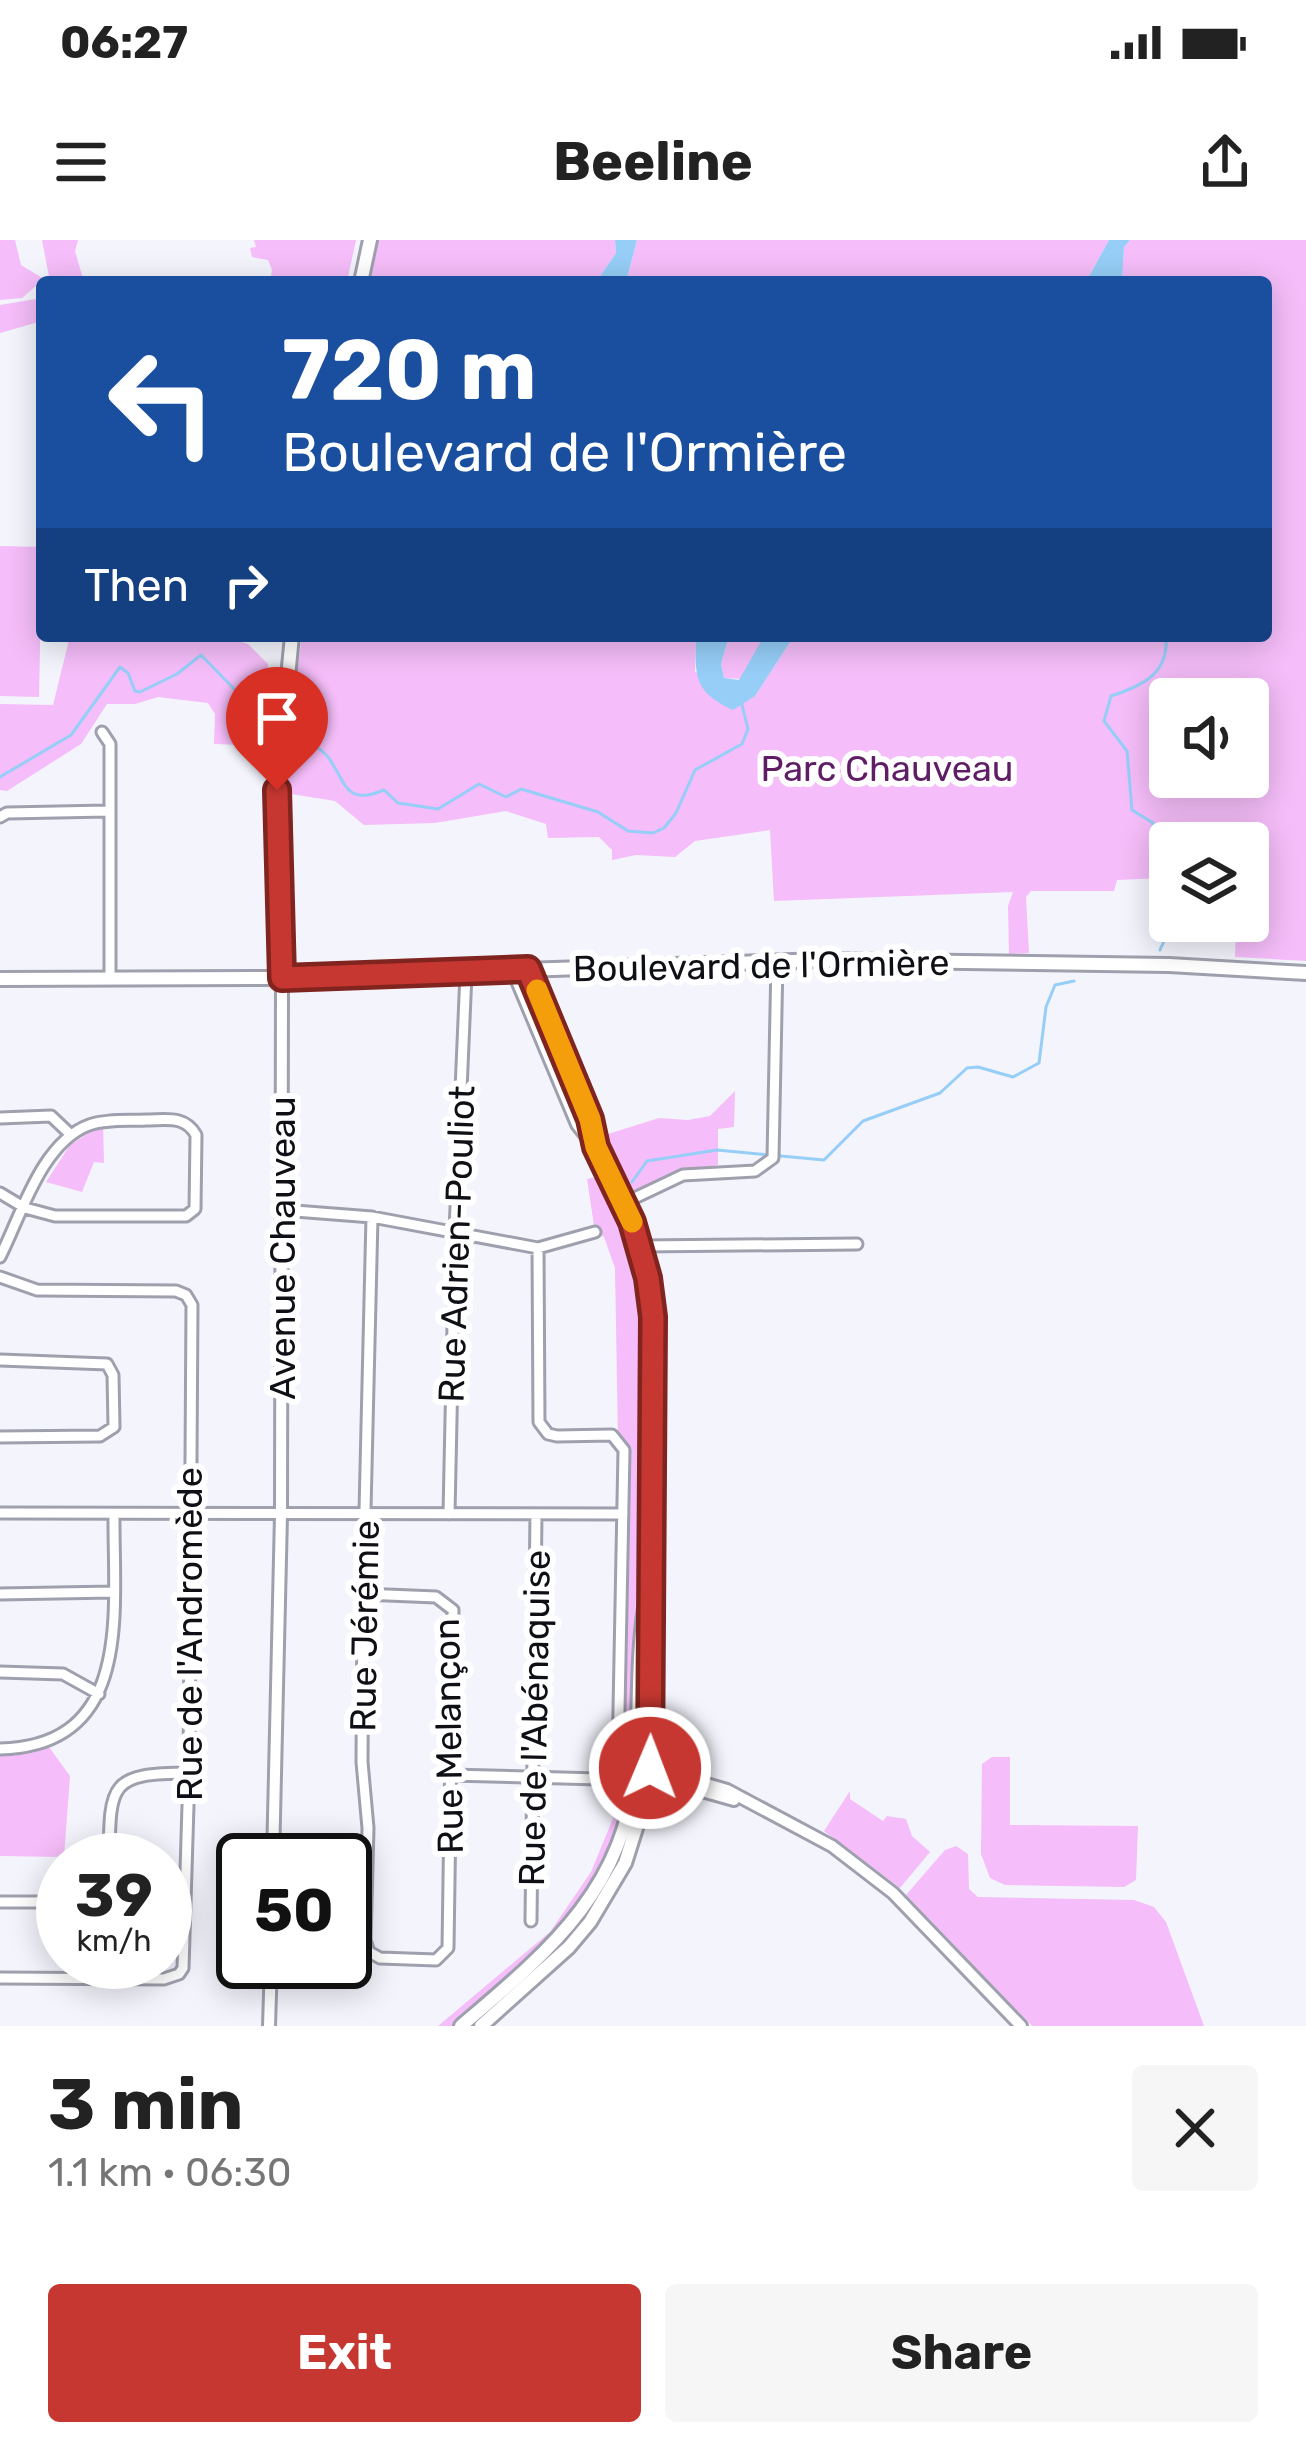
<!DOCTYPE html>
<meta charset="utf-8">
<style>
body{margin:0;font-family:Rubik,sans-serif;background:#f6f6f6;color:#222;height:100vh;display:flex;flex-direction:column;font-size:45px;white-space:nowrap}
*{box-sizing:border-box;margin:0}
p{font-size:39px;color:#767676}
.icon{flex:none;width:66px;height:66px;fill:none;stroke:currentColor;stroke-width:2;stroke-linecap:round;stroke-linejoin:round}
.map{position:relative;height:1786px;overflow:hidden}
.drawer{display:flex;flex-direction:column;background:#fff;flex:1}
.drawer>*{flex:none}
.banner{position:absolute;left:36px;top:36px;width:1236px;height:366px;border-radius:12px;box-shadow:0 6px 30px #0003;background:#1a4fa0;color:#fff;overflow:hidden}
.controls{position:absolute;left:1149px;top:438px;display:grid;gap:24px}
.controls a{display:grid;place-items:center;width:120px;height:120px;border-radius:12px;background:#fff;box-shadow:0 6px 30px #0003;font-size:60px}
.speed{position:absolute;left:36px;top:1593px;display:flex;gap:24px;font-size:60px;font-weight:700;text-align:center}
.speed>*{display:grid;place-content:center;width:156px;height:156px;border-radius:50%;background:#fff;box-shadow:0 6px 30px #0003;line-height:1}
.speed small{font-size:30px;font-weight:400}
.speed .limit{border:6px solid #111;border-radius:18px;background:#fff;color:#111}
.pin{position:absolute;display:grid;place-items:center;width:102px;height:102px;color:#fff;margin:-123px -51px;border-radius:50% 50% 50% 0;rotate:-45deg;box-shadow:0 0 12px #0007}
.pin .icon{rotate:45deg}
.me{position:absolute;width:132px;margin:-66px;rotate:1deg;stroke-linejoin:round;filter:drop-shadow(0 0 9px #0008)}
.turn{display:flex;align-items:center;gap:42px;height:252px;padding:0 48px;font-size:54px}
.turn .icon{width:156px;height:156px;stroke-width:2.5}
.turn b{display:block;font-size:84px;line-height:102px}
.then{display:flex;align-items:center;height:114px;padding:0 48px;background:#0003;gap:24px;font-size:45px}
.round{display:grid;place-items:center;flex:none;width:126px;height:126px;border-radius:12px;background:#f6f6f6}
.headline{display:flex;align-items:center;justify-content:space-between;height:204px;padding:0 48px}
h1{font-size:72px;font-weight:700;line-height:90px}
.action{display:flex;gap:24px;margin-top:auto;padding:24px 48px}
.action a{flex:1;height:138px;border-radius:12px;background:#c53730;color:#fff;font-size:48px;font-weight:700;line-height:138px;text-align:center}
.action a+a{background:#f6f6f6;color:#222}
.status{display:flex;justify-content:space-between;align-items:center;height:84px;padding:0 60px;background:#fff;direction:ltr}
.status svg{height:33px;fill:currentColor}
header{display:flex;justify-content:space-between;align-items:center;height:156px;padding:0 48px;background:#fff;font-size:54px;font-weight:700}
.map>svg:first-child{display:block}
.green{fill:#f5bdf9;fill-rule:evenodd}
.water{fill:#96cef7}
.lines{fill:none;stroke-linecap:round;stroke-linejoin:round}
.stream{stroke:#96cef7;stroke-width:3}
.minor-casing{stroke:#9fa0ad;stroke-width:15}
.tertiary-casing{stroke:#9fa0ad;stroke-width:16}
.secondary-casing{stroke:#9fa0ad;stroke-width:18}
.minor{stroke:#fff;stroke-width:9}
.tertiary{stroke:#fff;stroke-width:10}
.secondary{stroke:#fff;stroke-width:12}
.route-casing{stroke:#80241f;stroke-width:30}
.route{stroke:#c53730;stroke-width:21}
.slow{stroke:#f59e0b;stroke-width:21}
.labels{text-anchor:middle;stroke-width:12;stroke-linejoin:round;paint-order:stroke}
.park-label{font-size:36px;fill:#5e1d64;stroke:#fff}
.street-label{font-size:36px;fill:#0f1015;stroke:#fff}
</style>
<div class="status"><b>06:27</b><svg viewBox="0 0 49 12"><path d="M0 12V9h3v3zM5 12V6h3v6zM10 12V3h3v9zM15 12V0h3v12zM26 1h20v11H26zM47 4h2v5h-2z"/></svg></div>
<header><svg class="icon" aria-label="menu" viewBox="0 0 24 24"><path d="M4 6h16M4 12h16M4 18h16"/></svg>Beeline<svg class="icon" aria-label="share" viewBox="0 0 24 24"><path d="M12 15V3M7 8l5-5 5 5M5 13v7h14v-7"/></svg></header>
<div class="map">
<svg width="1306" height="1786" viewBox="0 0 1306 1786">
<rect width="100%" height="100%" fill="#f4f4fd"/>
<path class="green" d="M0,0H15L21,25L44,39L22,58L0,60Z
M42,0H78L75,11L84,42H50Z
M254,0H356L347,42H270L272,30L268,20L252,17L250,8L256,7Z
M376,0H615L616,13L596,42H367Z
M637,0H1109L1086,42H626Z
M1130,0H1306V721L1235,717L1236,681H1248V603H1170V658L1163,638L1117,640L1114,651H1031L1026,657L1029,713L1009,714L1008,666L1013,652L774,661L770,590L695,601L675,617L636,615L612,620V610L599,597L548,598L546,584L506,571L435,583L364,585L335,561L285,553L291,474L302,396H696L695,432L755,456L794,396H1266V42H1122L1124,7ZM1170,459H1248V537H1170Z
M42,58V81L0,93V65Z
M0,306L42,307L39,457L0,456Z
M70,396H218L248,404L268,424L267,438L244,505L214,504L215,474L208,463L158,457L135,464H107L81,504L7,551L0,550V464L53,465Z
M729,396H764L743,439L724,438L721,424Z
M735,851L734,887L718,889V925L678,932L631,956L605,895L659,878L688,880L710,876Z
M103,884L104,923L94,922L82,952L46,942L70,905Z
M596,937L625,997L640,1063L641,1230L629,1536L614,1596L575,1670L554,1695L453,1786H438L550,1692L591,1632L614,1576L624,1210L618,1198L615,1028L604,997L595,992L587,939Z
M49,1507L70,1536L64,1617L0,1616V1513H32Z
M992,1517H1010V1585L1138,1586L1136,1640L1124,1647L1005,1645L990,1638L981,1614L982,1524Z
M850,1551V1559L883,1581L887,1576L906,1579L912,1596L930,1612L900,1648L824,1591Z
M956,1606L968,1614L969,1649L978,1657L1134,1660L1154,1667L1166,1682L1204,1786H1032L906,1655L945,1610Z"/>
<path class="water" d="M615,0H637L626,42H596L616,13Z
M1109,0H1130L1124,7L1122,42H1086Z
M696,396H729L721,424L724,438L739,440L764,396H794L755,456L733,470C693,452 695,435 696,396Z"/>
<g class="lines">
<path class="stream" d="M1166,396C1169,434 1142,446 1111,456L1104,481L1127,511L1132,570L1153,583L1154,612L1170,666
M289,489C301,497 318,505 328,517C346,541 344,567 384,550L398,563L438,569L479,544L506,557L521,549L598,572L628,591L653,593L664,588L676,573L695,530L742,504L748,489L741,461
M0,537L71,495L120,427L128,433L135,451L140,452L177,434L201,415L244,459L265,472
M1160,710L1173,681
M632,942L647,921L717,910L824,920L863,881L940,853L967,828L978,827L1013,837L1039,823L1046,767L1055,745L1074,741"/>
<defs>
<path id="minor" d="M102,492L110,504V737
M0,577L7,573L107,571
M0,878L51,876L71,895
M0,953L25,968L55,976H186L195,969L196,895C185,875 166,880 146,880C127,881 106,879 89,885C41,903 21,976 0,1017
M624,963L683,935L755,931L773,918L777,721
M282,970L372,977L538,1008L595,992
M641,1006L857,1004
M0,1037L37,1050L176,1051L186,1055L192,1065L189,1533L183,1728L179,1734L164,1739L0,1738
M0,1120L107,1124L113,1135L114,1187L100,1196L0,1197
M0,1273L623,1274
M449,1274L455,991L466,733
M0,1354L113,1352
M363,1354L436,1357L453,1370L448,1708L436,1720L380,1718L369,1712L365,1700L368,1588L362,1522L363,1354L372,977
M0,1432L63,1434L99,1454
M0,1509C135,1506 113,1369 114,1274
M451,1535L599,1539L613,1533L618,1522L624,1210L612,1195L557,1196L548,1194L539,1182L538,1008
M109,1620C110,1544 109,1533 189,1533
M0,1662H63
M531,1681L536,1274"/>
<path id="tertiary" d="M645,1526L727,1550L832,1606L893,1653L1021,1786
M641,1539L677,1544L734,1560
M273,1620L281,1275L282,738
M269,1786L271,1722"/>
<path id="secondary" d="M361,42L370,0
M528,729L590,879L595,900
M282,738L277,550L292,396
M0,739L282,738L823,720L1169,725L1306,733
M461,1786C549,1711 626,1649 636,1525C640,1472 637,1419 645,1367
M481,1786L569,1707L590,1682L625,1623L643,1566L650,1527L653,1077L641,1006L632,982L596,907L578,884L514,731"/>
</defs>
<use href="#minor" class="minor-casing"/>
<use href="#tertiary" class="tertiary-casing"/>
<use href="#secondary" class="secondary-casing"/>
<use href="#minor" class="minor"/>
<use href="#tertiary" class="tertiary"/>
<use href="#secondary" class="secondary"/>
</g>
<g class="lines">
<defs>
<path id="route" d="M277,550L282,738L528,729L590,879L596,907L632,982L648,1038L653,1077L650,1528"/>
</defs>
<use href="#route" class="route-casing"/>
<use href="#route" class="route"/>
<path class="slow" d="M537,750L590,879L596,907L632,982"/>
</g>
<g class="labels">
<g class="park-label">
<text x="887" y="541">Parc Chauveau</text>
</g>
<g class="street-label">
<text transform="translate(761 725) rotate(-1)" y="13">Boulevard de l'Ormière</text>
<text transform="translate(456 1004) rotate(-88)" y="13">Rue Adrien-Pouliot</text>
<text transform="translate(282 1008) rotate(-90)" y="13">Avenue Chauveau</text>
<text transform="translate(364 1386) rotate(-89)" y="13">Rue Jérémie</text>
<text transform="translate(189 1394) rotate(-90)" y="13">Rue de l'Andromède</text>
<text transform="translate(534 1478) rotate(-89)" y="13">Rue de l'Abénaquise</text>
<text transform="translate(448 1496) rotate(-91)" y="13">Rue Melançon</text>
</g>
</g>
</svg>
<div class="controls">
<a><svg class="icon" aria-label="sound" viewBox="0 0 24 24"><path d="M4 9h4l5-4v14l-5-4H4zM17 9q2 3 0 6"/></svg></a>
<a><svg class="icon" aria-label="layers" viewBox="0 0 24 24"><path d="M12 4l9 5-9 5-9-5zM3 14l9 5 9-5"/></svg></a>
</div>
<div class="speed"><div>39<small>km/h</small></div><div class="limit">50</div></div>
<div class="pin" style="left:277px;top:550px;background:#d93025"><svg class="icon" aria-label="arrive" viewBox="0 0 24 24"><path d="M6 21V4h12l-3 4 3 4H6"/></svg></div>
<svg class="me" style="left:650px;top:1528px" viewBox="-20 -20 40 40"><circle r="17" fill="#c53730" stroke="#fff" stroke-width="3"/><path d="M0-11L8 9 0 5-8 9z" fill="#fff"/></svg>
<div class="banner">
<div class="turn"><svg class="icon" aria-label="left" viewBox="0 0 24 24"><path d="M17 20v-9H6M10 6l-5 5 5 5"/></svg><div><b>720 m</b>Boulevard de l'Ormière</div></div>
<div class="then">Then<svg class="icon" aria-label="right" viewBox="0 0 24 24"><path d="M7 20v-9h11M14 6l5 5-5 5"/></svg></div>
</div>
</div>
<section class="drawer">
<div class="headline"><div><h1>3 min</h1><p>1.1 km · 06:30</p></div><a class="round"><svg class="icon" aria-label="close" viewBox="0 0 24 24"><path d="M6 6l12 12M18 6L6 18"/></svg></a></div>
<div class="action"><a>Exit</a><a>Share</a></div>
</section>
